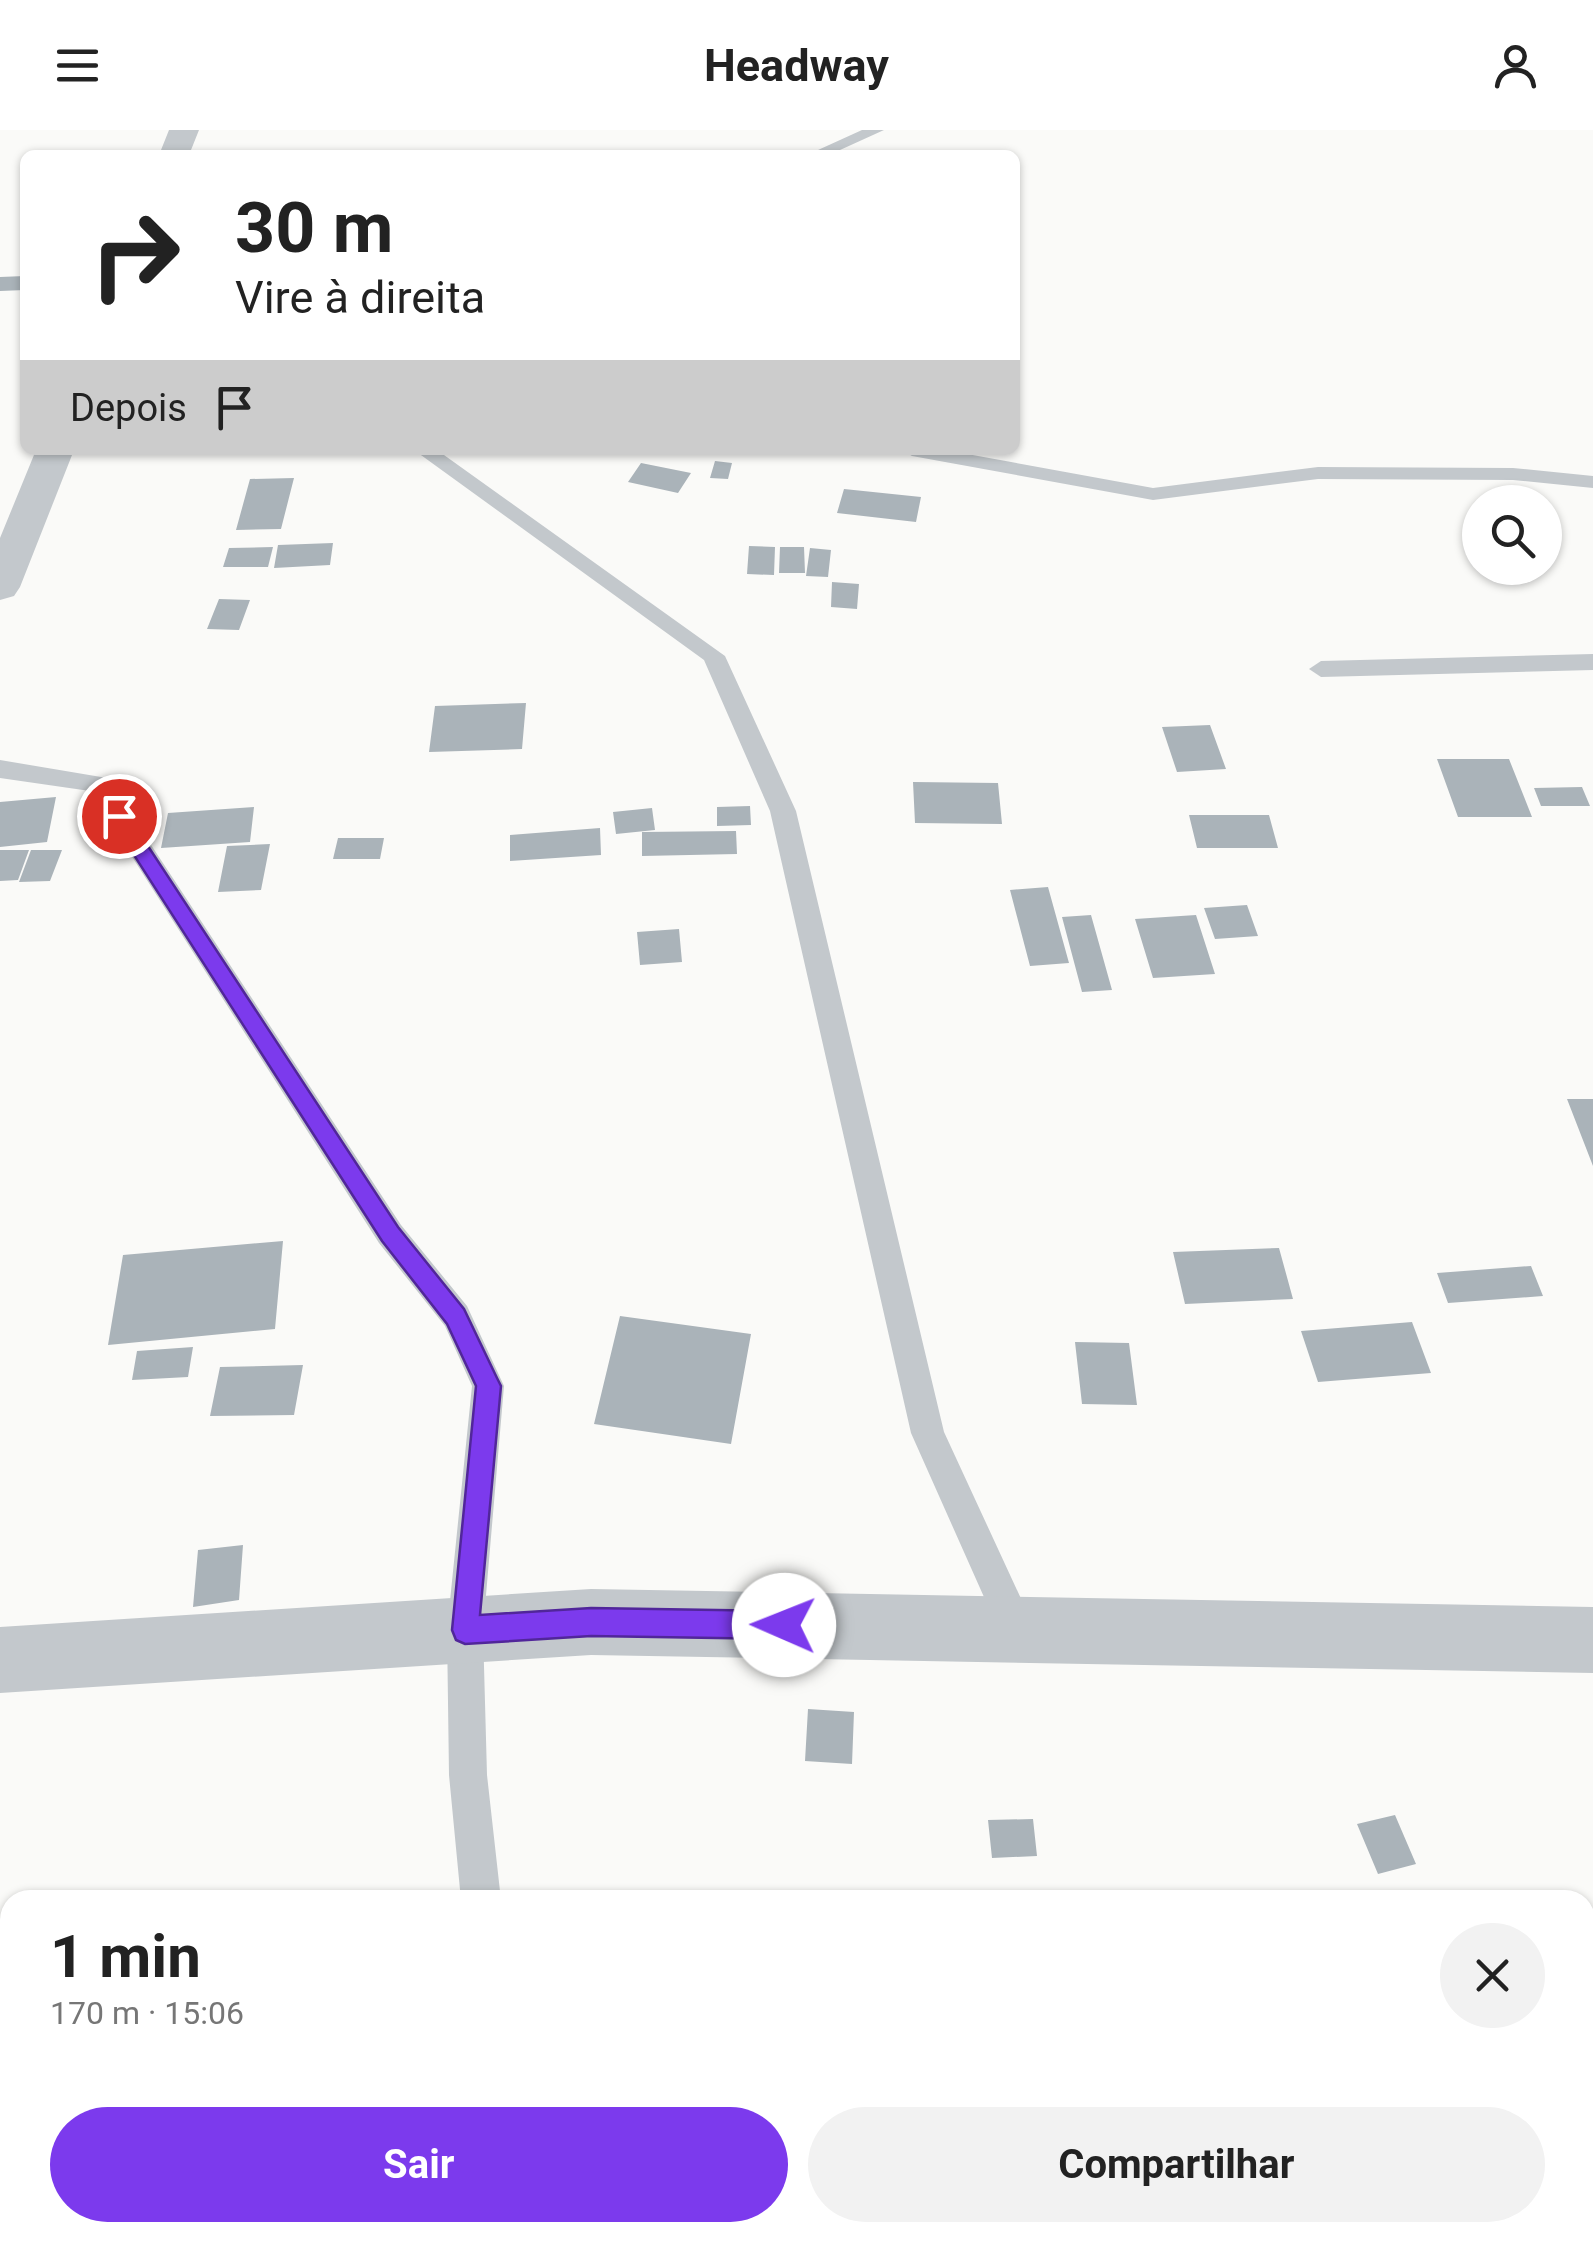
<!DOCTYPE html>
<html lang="pt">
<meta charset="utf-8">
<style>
body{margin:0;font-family:Roboto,sans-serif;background:#f2f2f2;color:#222;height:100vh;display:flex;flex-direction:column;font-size:38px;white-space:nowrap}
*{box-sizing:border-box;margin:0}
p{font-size:32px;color:#767676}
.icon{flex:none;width:55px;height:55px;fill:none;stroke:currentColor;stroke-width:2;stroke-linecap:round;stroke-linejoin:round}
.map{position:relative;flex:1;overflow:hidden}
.details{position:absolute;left:0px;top:1760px;width:1595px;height:352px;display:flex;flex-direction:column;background:#fff;border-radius:30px 30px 0 0;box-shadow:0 2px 8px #0004}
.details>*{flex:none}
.banner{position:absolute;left:20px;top:20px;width:1000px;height:305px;border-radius:15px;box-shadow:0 2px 8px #0004;background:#fff;color:#222;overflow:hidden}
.controls{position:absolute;left:1462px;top:355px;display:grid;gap:20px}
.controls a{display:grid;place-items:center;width:100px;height:100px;border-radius:50%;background:#fff;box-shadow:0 2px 8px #0004;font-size:50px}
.pin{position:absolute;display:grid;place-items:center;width:85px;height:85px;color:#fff;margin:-42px;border:5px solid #fff;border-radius:50%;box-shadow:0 2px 10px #0007}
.me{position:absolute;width:110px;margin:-55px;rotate:271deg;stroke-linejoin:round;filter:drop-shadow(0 0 8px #0008)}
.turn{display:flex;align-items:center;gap:35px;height:210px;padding:0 50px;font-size:45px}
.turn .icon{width:130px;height:130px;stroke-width:2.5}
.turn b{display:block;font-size:70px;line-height:85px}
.then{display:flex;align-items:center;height:95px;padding:0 50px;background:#0003;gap:20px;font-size:38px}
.round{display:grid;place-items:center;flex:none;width:105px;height:105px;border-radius:52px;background:#f2f2f2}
.headline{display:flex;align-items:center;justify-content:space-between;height:170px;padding:0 50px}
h1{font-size:60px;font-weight:700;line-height:75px}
.button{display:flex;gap:20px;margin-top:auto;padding:20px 50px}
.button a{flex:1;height:115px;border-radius:60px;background:#7c3aed;color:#fff;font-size:40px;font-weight:700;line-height:115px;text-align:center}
.button a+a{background:#f2f2f2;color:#222}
header{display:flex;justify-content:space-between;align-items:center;height:130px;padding:0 50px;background:#fff;font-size:45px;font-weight:700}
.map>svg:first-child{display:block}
.building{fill:#aab3b9}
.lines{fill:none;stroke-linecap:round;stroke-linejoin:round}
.lane{fill:#c3c8cc;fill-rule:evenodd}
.street{fill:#c3c8cc;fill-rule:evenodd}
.route{fill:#7c3aed;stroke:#51269a;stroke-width:2.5}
</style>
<header><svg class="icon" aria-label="menu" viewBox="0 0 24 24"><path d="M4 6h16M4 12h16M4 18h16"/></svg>Headway<svg class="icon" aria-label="person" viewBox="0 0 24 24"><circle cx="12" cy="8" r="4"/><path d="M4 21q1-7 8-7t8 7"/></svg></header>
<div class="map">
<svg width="1593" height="2111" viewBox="0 0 1593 2111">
<rect width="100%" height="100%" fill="#fafaf8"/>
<path class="building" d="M25,146V160L0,161V147Z
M715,331L732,333L728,349L710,348Z
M641,333L691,343L678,363L628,352Z
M294,348L281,399L236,400L250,349Z
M844,359L921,367L916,392L837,383Z
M333,413L330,435L274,438L278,415Z
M749,416L775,417L774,445L747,444Z
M273,417L268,437H223L229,418Z
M780,417H804L805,443H779Z
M810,418L831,420L828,447L806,446Z
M832,452L859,454L857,479L831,477Z
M219,469L250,470L239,500L207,499Z
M526,573L522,619L429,622L435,576Z
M1210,595L1226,639L1177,642L1162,597Z
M1437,629H1509L1532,687H1458Z
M913,652L998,653L1002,694L915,693Z
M1582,657L1590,676H1541L1534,658Z
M56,667L47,712L0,717V672Z
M750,676L751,695L717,696V677Z
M254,677L250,712L161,718L168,683Z
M652,678L655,700L616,704L613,682Z
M1189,685H1269L1278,718H1197Z
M600,698L601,725L510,731V705Z
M736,701L737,724L642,726V702Z
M338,708H384L380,729H333Z
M270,714L261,760L218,762L227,716Z
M0,720H29L18,750L0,751Z
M31,720H62L50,751L19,752Z
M1048,757L1069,833L1030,836L1010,760Z
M1247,775L1258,806L1215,809L1204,778Z
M1091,785L1112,860L1082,862L1062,787Z
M1196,785L1215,844L1153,848L1135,789Z
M679,799L682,832L640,835L637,802Z
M1567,969H1593V1036Z
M283,1111L275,1199L108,1215L123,1125Z
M1279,1118L1293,1169L1185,1174L1173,1122Z
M1531,1136L1543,1166L1448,1173L1437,1143Z
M620,1186L751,1204L731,1314L594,1294Z
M1412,1192L1431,1243L1318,1252L1301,1201Z
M1075,1212L1129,1213L1137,1275L1082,1274Z
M193,1217L188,1247L132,1250L137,1221Z
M303,1235L294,1285L210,1286L220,1237Z
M243,1415L239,1470L193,1477L198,1420Z
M808,1579L854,1582L852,1634L805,1631Z
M1395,1685L1416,1734L1378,1744L1357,1694Z
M1033,1689L1037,1726L992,1728L988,1690Z
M0,1947H10V2034L0,2035Z
M1585,1955H1593V2081H1585Z
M1585,2089H1593V2111H1507L1505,2102H1585Z
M672,2102H819L820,2111H672Z"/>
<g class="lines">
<path class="lane" d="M862,0H884L829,25H807Z
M414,320H437L725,526L796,681L944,1302L1035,1499L1030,1512L1017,1517L1004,1512L911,1303L770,681L704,530Z
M902,320H945L1153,358L1318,337L1513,338L1593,346V358L1513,350L1318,349L1153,370L912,326Z
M1593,524V540L1321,547L1309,539L1321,531Z
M0,630L107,648L401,1095L467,1176L504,1256L483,1500L487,1645L501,1770H461L449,1645L447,1500L472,1256L445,1196L379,1113L90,661L0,648Z
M495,2102H539L540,2111H496Z"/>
<path class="street" d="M169,0H199L189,25H159Z
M36,320H74L20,457L14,466L0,470V408Z
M591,1459L1593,1477V1543L591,1525L0,1563V1497Z"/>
</g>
<path class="route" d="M119,679L125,681L398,1097L464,1179L497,1248L501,1256L480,1485L591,1478L784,1481L794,1485L798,1495L794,1505L784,1509L591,1506L465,1514L456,1510L452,1500L476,1256L447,1194L382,1111L112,691V681Z"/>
</svg>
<div class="controls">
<a><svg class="icon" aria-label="search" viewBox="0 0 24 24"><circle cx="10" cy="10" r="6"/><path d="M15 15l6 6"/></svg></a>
</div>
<div class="pin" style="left:119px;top:686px;background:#d93025"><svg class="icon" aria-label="arrive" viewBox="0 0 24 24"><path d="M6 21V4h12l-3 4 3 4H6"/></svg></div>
<svg class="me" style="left:784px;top:1495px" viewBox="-20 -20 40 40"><circle r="19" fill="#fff"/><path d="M0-13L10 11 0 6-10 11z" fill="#7c3aed"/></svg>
<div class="banner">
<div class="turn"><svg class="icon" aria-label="right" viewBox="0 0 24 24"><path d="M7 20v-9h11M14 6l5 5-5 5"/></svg><div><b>30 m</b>Vire à direita</div></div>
<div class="then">Depois<svg class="icon" aria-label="arrive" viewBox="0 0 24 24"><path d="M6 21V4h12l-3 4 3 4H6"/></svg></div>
</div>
<section class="details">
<div class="headline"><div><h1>1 min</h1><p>170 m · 15:06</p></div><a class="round"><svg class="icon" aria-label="close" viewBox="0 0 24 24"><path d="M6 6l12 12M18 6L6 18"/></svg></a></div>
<div class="button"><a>Sair</a><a>Compartilhar</a></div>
</section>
</div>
